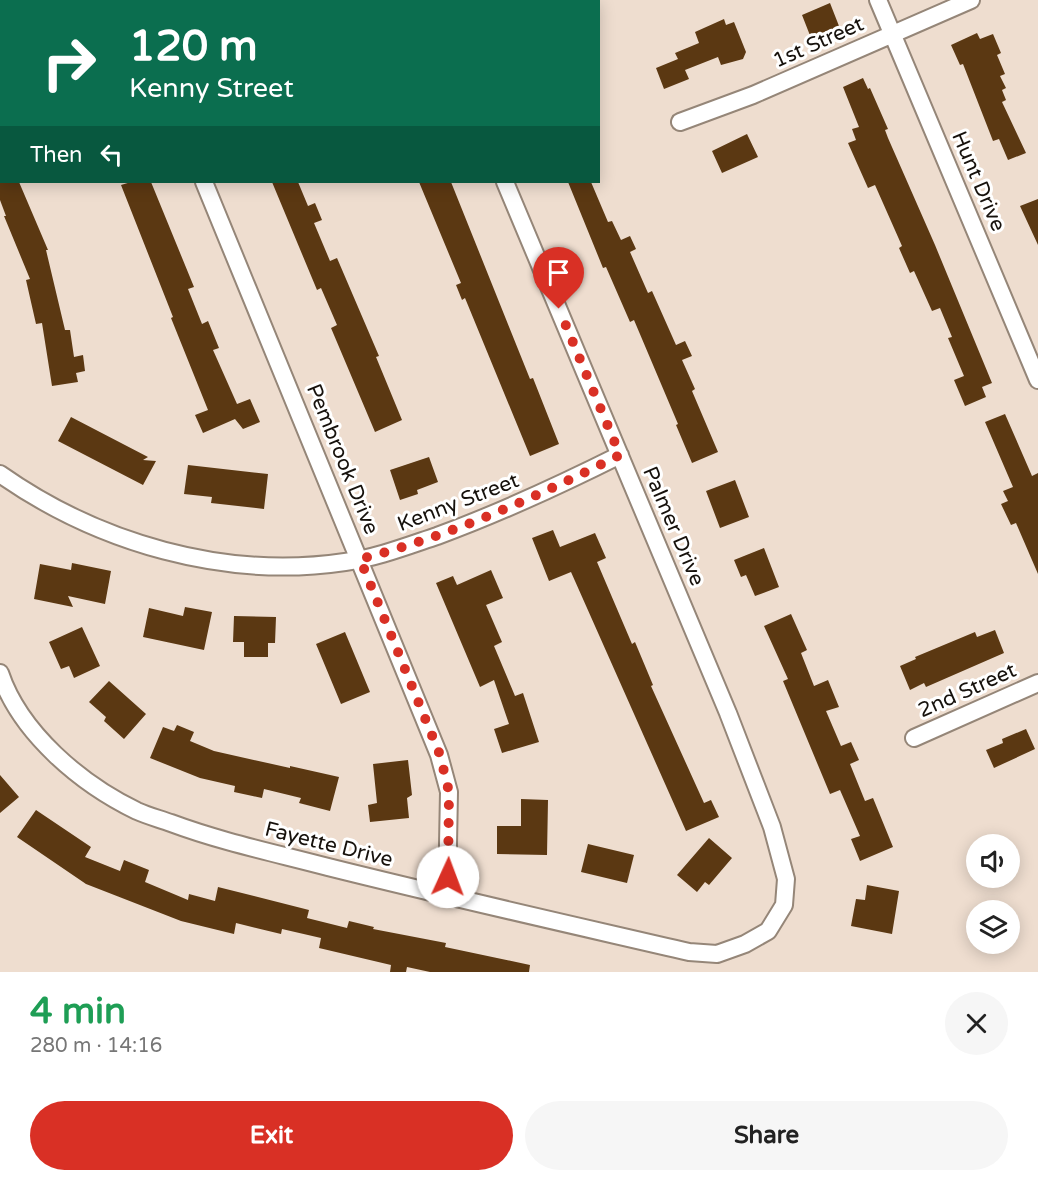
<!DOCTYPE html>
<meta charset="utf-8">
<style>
body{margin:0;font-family:"Varela Round",sans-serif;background:#f6f6f6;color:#222;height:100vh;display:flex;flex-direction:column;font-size:22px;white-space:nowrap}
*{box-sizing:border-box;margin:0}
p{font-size:20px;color:#767676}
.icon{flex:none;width:33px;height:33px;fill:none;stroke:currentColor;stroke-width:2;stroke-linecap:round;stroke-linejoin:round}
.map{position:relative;height:972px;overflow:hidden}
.details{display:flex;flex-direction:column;background:#fff;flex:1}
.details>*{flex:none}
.top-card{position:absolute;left:0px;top:0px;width:600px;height:183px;box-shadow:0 3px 15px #0003;background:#0b6e4f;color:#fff;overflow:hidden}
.tools{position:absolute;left:966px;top:834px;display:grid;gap:12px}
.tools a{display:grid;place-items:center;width:54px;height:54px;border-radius:50%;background:#fff;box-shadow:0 3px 15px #0003;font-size:30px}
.pin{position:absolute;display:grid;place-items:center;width:51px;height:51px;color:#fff;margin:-62px -26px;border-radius:50% 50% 50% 0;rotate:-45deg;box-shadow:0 0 6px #0007}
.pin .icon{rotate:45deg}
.me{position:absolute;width:66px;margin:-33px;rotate:2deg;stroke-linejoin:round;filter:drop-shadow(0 0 4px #0008)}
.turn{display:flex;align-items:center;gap:21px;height:126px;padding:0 30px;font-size:27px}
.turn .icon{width:78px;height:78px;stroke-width:2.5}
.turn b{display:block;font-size:42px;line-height:51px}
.then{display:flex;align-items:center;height:57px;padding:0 30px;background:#0003;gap:12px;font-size:22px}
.round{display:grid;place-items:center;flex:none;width:63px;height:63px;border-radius:32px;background:#f6f6f6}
.head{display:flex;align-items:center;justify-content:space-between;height:102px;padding:0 30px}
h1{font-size:36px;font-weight:800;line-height:45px;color:#1e9e55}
.primary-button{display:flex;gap:12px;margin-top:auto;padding:12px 30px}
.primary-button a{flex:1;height:69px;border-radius:36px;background:#d93025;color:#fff;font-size:24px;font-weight:800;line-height:69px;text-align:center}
.primary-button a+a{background:#f6f6f6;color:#222}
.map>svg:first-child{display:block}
.building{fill:#5b3812}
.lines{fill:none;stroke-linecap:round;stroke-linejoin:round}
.minor-casing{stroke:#958678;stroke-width:20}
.minor{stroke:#fff;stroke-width:16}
.route{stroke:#d93025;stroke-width:10;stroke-dasharray:0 18}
.labels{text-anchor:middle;stroke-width:6;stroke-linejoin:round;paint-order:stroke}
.street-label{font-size:21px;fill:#16110c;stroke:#fff}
</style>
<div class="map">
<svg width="1038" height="972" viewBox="0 0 1038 972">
<rect width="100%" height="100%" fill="#eeddcf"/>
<path class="building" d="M830,3L839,26L811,38L802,15Z
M724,19L726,25L734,22L746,52L743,59L721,65L718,57L685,70L689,79L664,89L656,68L678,59L675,53L699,43L695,32Z
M977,33L980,39L993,34L1001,53L997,55L1005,74L1000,76L1006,88L1002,90L1006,100L1002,102L1026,153L1008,160L999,139L993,141L963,64L960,65L951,45Z
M863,78L868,89L870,88L888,129L885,130L888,138L935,245L992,383L982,387L986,397L965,406L954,380L964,376L948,338L952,337L940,308L932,311L914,271L910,273L899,248L902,246L875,185L868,188L848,143L856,140L852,129L859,127L843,87Z
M747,134L758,157L722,173L712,151Z
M0,182H19L48,250H46L65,330H70L74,357L83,355L85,371L76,373L78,382L52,386L42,323L36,324L26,280L30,279L4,216H6L0,200Z
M131,182H151L194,287L188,289L202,324L208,321L219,348L213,350L237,404L250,399L260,422L243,429L235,419L203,433L195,415L208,410L171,318L173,317L121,185Z
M272,182H298L308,206L315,203L322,220L314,223L330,261L337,258L379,356L376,357L402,420L375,432L331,328L337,325L321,288L317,290Z
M419,182H451L530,379L533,378L559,444L530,456L465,298L462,300L456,285L461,283Z
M568,182H591L608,222L612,221L621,240L630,236L636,249L630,252L648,293L652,291L676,345L685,341L692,356L682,360L695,389L692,391L718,452L692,463L676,425L678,424L634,320L630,322L606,267L603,268Z
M1038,199V245L1020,206Z
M1005,414L1032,476L1038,473V574L1016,523L1011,525L1001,504L1008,501L1003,491L1013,487L985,422Z
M71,417L148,457L143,460L156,461L143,485L58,441Z
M429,457L438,482L417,490L418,494L400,500L390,470Z
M188,465L268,474L264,509L211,503L212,497L184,494Z
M735,480L749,517L720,528L706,491Z
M553,530L560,547L595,533L606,558L597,562L632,644L635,642L653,685L651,686L704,803L711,800L719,817L686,831L571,572L549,581L532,538Z
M764,548L779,587L755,596L746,575L741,577L734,560Z
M72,563L111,571L105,604L68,596L73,607L34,599L40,564L71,570Z
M491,570L503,598L486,605L502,642L494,646L515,696L523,693L539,742L502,753L494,729L509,724L494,680L480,687L436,583L453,576L457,585Z
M185,607L212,612L204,650L143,637L149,608L183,616Z
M791,614L807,650L801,653L814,686L828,680L839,707L826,711L841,746L851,742L859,760L850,764L865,801L873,798L893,847L860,861L851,839L860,836L840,790L830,794L783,681L788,679L764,626Z
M234,616L276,617L275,643H268V657H244V642H233Z
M82,627L100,666L74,678L69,666L61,669L49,642Z
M995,630L1004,653L926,687L924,683L910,690L900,666L916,659L915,657L975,632L977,637Z
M345,632L370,692L341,704L316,644Z
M109,681L146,714L124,739L104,721L106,717L89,702Z
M177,725L194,732L190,741L214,751L290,768V766L339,777L330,811L299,803L301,798L264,789L262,798L234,792L235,786L200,778L150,758L163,727L174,731Z
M1026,729L1035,749L994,768L986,750L1003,743L1002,739Z
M408,760L412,795L407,798L409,818L370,822L368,805L377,803L373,764Z
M0,775L19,797L0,813Z
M521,799L548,800L547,855L497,854V826H521Z
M36,810L91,847L85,857L120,871L124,860L149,870L145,882L188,900L189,894L215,901L218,887L309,910L307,918L347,928L349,921L374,927L373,929L446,943L445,947L530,965L529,972H430L407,967L406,972H390L391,965L319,948L321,938L282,929L281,934L236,923L234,934L181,921L86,884L17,837Z
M709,838L732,858L709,885L705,882L697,892L677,875Z
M588,844L634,855L627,883L581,872Z
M867,885L899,891L892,934L851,926L856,899L865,900Z"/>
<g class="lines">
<defs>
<path id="minor" d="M400,0L403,2
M878,0L1038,380
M308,2L315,0
M0,111H2
M680,122L753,95L971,0
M204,182L439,755L449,792L447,896
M0,474C98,543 225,580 345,562C376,558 407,546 437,536C500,513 560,485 620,455
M0,673C20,733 81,784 137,811C148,816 160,819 171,823C222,842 275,853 328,867C448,897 568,924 689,952L717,954L745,944L768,931L784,905L786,879L772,827L728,713L505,182
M914,738L1038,683"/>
</defs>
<use href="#minor" class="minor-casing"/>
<use href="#minor" class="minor"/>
</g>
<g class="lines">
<path class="route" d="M448,877L449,792L440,755L360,559C451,536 536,497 620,455L559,309"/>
</g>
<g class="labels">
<g class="street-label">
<text transform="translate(818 42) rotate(-24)" y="7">1st Street</text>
<text transform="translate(979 181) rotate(67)" y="7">Hunt Drive</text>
<text transform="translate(343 459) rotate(68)" y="7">Pembrook Drive</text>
<text transform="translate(458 502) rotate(-21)" y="7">Kenny Street</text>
<text transform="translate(674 526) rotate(67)" y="7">Palmer Drive</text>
<text transform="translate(967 690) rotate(-24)" y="7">2nd Street</text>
<text transform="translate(329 844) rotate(14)" y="7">Fayette Drive</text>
</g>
</g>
</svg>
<div class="tools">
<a><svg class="icon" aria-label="sound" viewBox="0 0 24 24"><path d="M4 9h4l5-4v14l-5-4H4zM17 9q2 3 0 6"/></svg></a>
<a><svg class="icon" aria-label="layers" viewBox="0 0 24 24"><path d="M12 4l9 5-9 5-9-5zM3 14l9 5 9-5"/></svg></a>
</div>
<div class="pin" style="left:559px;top:309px;background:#d93025"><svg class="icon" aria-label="arrive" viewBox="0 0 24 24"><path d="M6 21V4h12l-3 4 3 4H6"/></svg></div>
<svg class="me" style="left:448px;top:877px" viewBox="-20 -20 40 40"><circle r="19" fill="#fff"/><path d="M0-13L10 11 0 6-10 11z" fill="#d93025"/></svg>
<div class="top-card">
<div class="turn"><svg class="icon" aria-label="right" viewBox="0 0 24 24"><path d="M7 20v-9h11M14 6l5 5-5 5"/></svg><div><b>120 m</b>Kenny Street</div></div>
<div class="then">Then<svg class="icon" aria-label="left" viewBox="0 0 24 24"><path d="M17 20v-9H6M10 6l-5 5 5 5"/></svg></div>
</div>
</div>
<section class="details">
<div class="head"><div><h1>4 min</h1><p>280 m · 14:16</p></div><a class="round"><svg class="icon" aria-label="close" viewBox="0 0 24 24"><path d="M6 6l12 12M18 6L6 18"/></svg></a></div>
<div class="primary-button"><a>Exit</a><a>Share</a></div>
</section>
